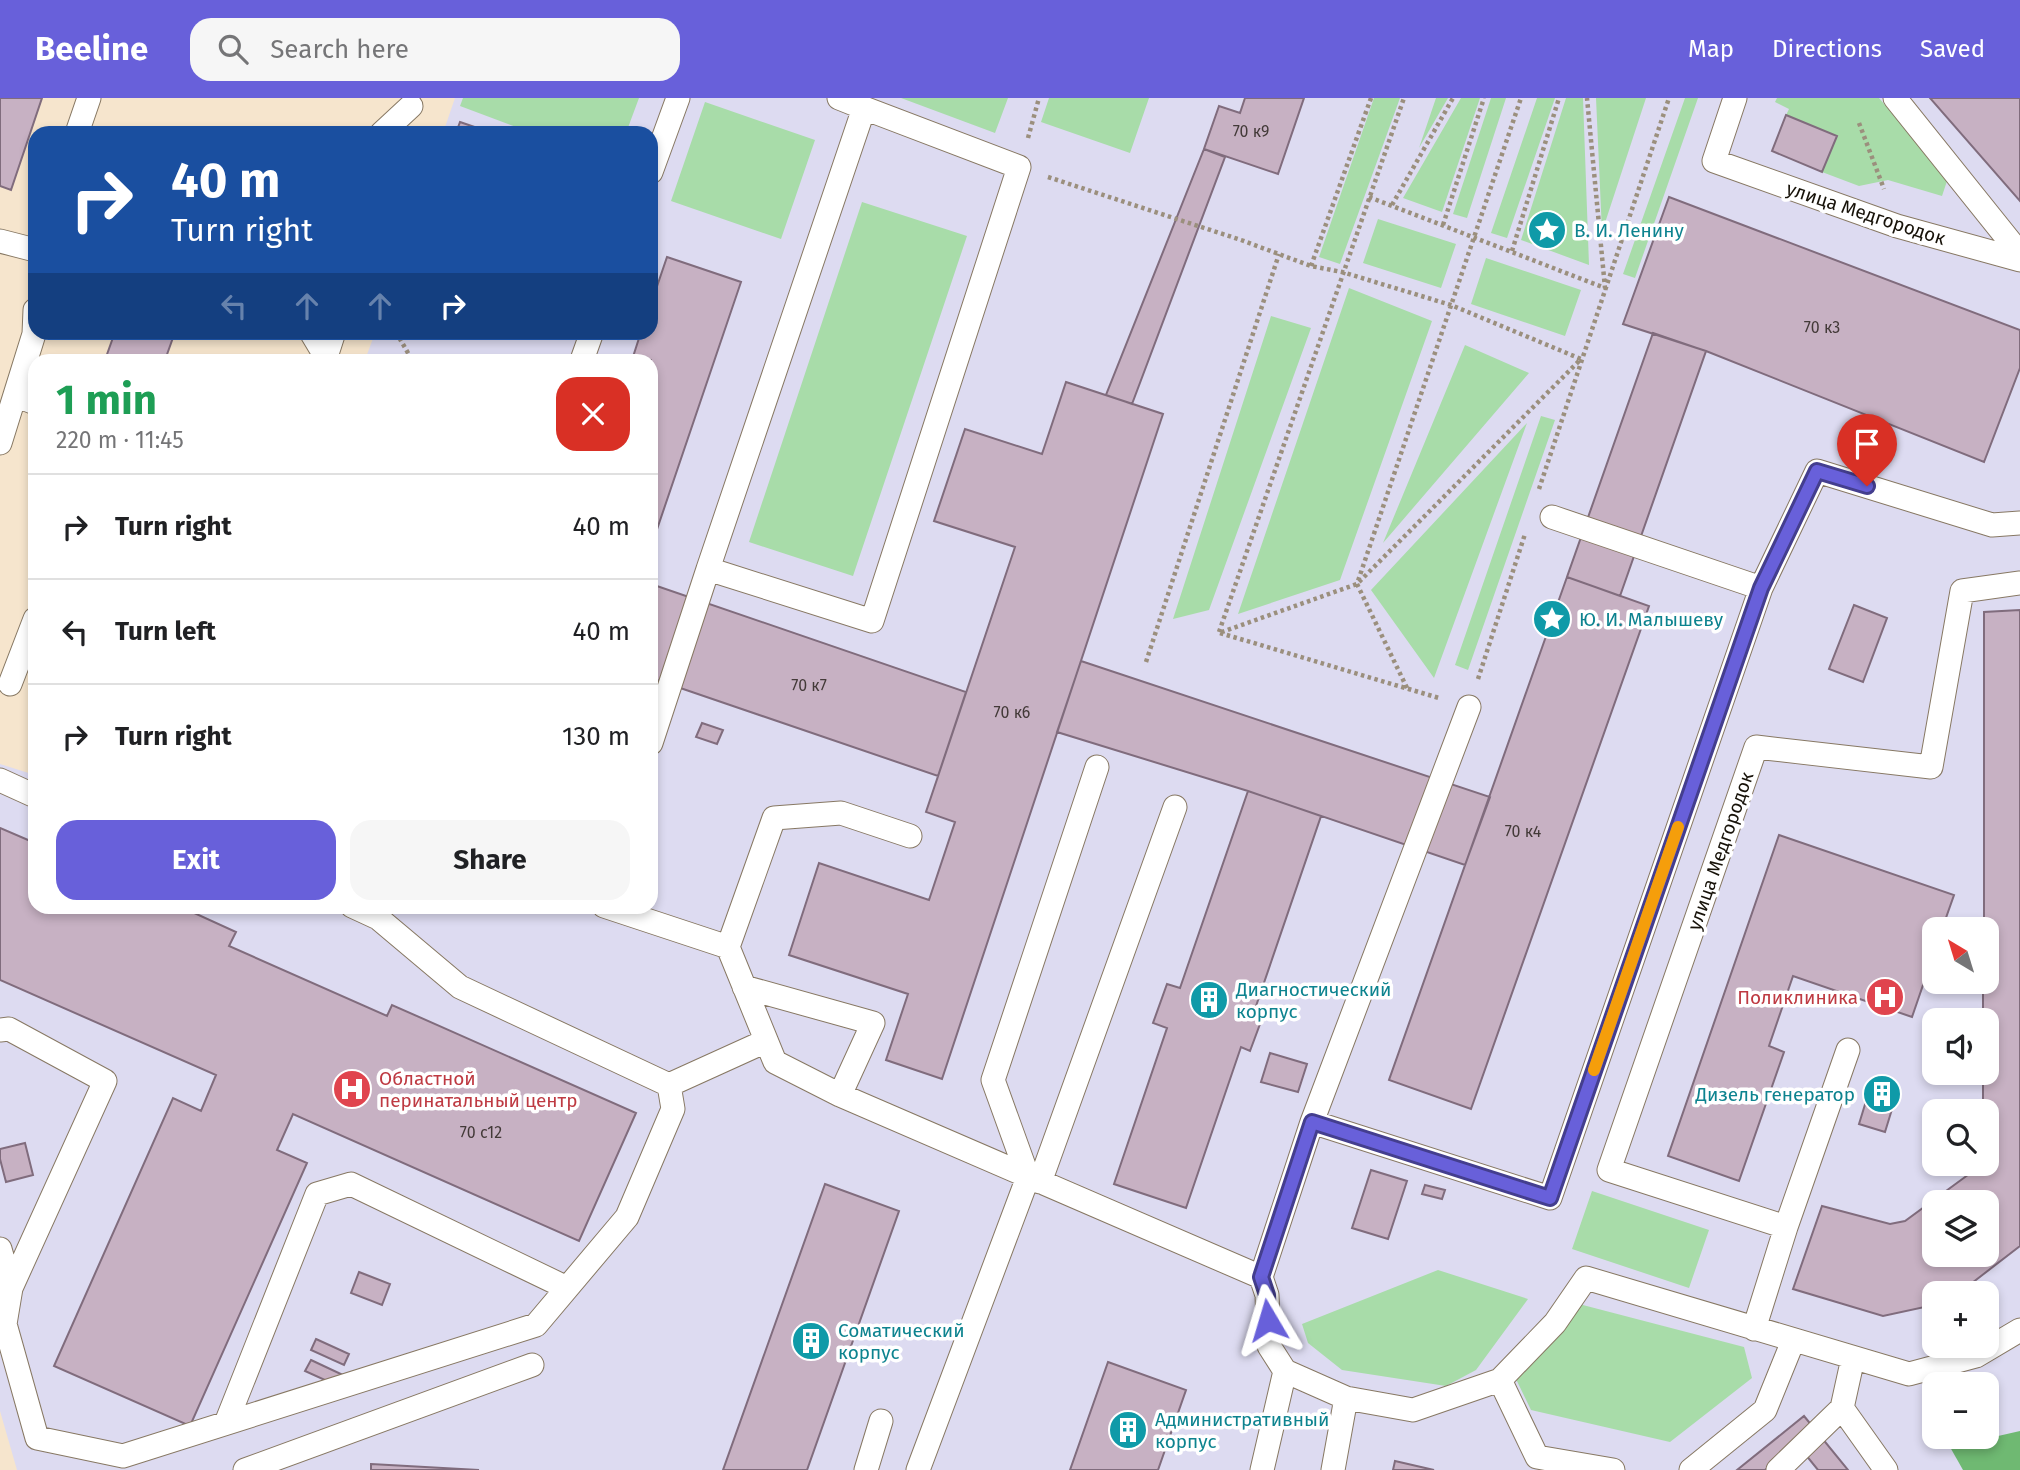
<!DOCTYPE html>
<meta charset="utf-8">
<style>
body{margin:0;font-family:"Fira Sans",sans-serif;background:#f6f6f6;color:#202124;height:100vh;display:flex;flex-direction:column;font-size:26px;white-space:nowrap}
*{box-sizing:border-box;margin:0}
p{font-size:23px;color:#757577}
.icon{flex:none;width:38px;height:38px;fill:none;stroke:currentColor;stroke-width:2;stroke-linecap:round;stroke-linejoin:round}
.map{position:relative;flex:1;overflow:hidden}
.panel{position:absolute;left:28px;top:256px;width:630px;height:560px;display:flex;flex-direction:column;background:#fff;border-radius:21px;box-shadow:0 4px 10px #0003}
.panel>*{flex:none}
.guide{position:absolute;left:28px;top:28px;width:630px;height:214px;border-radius:21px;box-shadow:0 4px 10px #0003;background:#1a4fa0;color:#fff;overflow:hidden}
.needle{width:46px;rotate:322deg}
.fabs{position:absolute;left:1922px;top:819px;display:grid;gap:14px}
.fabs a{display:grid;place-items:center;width:77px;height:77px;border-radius:14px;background:#fff;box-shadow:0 4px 10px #0003;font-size:35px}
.pin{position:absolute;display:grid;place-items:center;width:60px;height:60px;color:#fff;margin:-72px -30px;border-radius:50% 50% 50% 0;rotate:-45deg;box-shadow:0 0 7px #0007}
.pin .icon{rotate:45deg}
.me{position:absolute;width:77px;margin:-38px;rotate:353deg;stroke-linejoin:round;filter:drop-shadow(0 0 5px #0008)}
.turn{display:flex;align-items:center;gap:24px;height:147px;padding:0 28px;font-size:32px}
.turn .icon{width:91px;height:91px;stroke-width:2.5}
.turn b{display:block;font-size:49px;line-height:60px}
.lanes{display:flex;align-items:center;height:66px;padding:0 28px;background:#0003;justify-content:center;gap:35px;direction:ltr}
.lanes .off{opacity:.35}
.round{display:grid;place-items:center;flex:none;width:74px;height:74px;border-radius:21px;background:#f6f6f6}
.head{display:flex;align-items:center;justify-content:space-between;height:119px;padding:0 28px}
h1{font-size:42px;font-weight:700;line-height:52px;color:#1e9e55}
.action{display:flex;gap:14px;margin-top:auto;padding:14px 28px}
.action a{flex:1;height:80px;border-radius:21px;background:#6860da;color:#fff;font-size:28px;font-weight:700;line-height:80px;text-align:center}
.action a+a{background:#f6f6f6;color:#202124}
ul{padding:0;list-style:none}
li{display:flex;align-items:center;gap:21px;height:105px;padding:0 28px;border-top:2px solid #e0e0e0}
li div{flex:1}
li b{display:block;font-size:26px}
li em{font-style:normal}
header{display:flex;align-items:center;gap:42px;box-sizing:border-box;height:98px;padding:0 35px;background:#6860da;color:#fff}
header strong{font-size:33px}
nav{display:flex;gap:38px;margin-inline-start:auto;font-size:24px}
.search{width:490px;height:63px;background:#f6f6f6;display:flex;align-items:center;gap:18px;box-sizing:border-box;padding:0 24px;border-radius:21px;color:#757577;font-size:26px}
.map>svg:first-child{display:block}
.medical{fill:#dddbf1;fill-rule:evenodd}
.green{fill:#a8dca9}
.forest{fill:#6fb972}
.building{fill:#c7b1c3;stroke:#806c7d;stroke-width:2;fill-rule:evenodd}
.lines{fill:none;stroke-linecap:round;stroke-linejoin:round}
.service-casing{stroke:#877863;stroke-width:25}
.path{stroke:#9b8f7d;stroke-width:4.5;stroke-dasharray:3.5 3.5;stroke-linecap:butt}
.service{stroke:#fff;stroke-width:23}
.route-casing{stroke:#443e8e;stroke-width:18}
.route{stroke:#6860da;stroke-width:12}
.slow{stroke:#f59e0b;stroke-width:12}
.labels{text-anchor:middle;stroke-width:7;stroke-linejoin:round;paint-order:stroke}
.number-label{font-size:16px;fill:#433a38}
.street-label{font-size:19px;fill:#171209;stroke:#fff}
.culture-label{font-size:19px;fill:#0d838f;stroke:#fff;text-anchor:start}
.health-label{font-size:19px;fill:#be3a42;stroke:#fff;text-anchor:end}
</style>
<header>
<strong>Beeline</strong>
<div class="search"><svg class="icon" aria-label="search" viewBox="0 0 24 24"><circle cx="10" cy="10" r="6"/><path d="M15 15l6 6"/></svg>Search here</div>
<nav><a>Map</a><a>Directions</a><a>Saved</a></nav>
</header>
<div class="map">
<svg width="2020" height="1372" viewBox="0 0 2020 1372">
<rect width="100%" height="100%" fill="#f6e5cd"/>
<path class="medical" d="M455,0H2020V1372H17L0,1313V666L35,677V808H651V262H365L375,235L651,234V35H443ZM1934,831H1986V884H1934ZM1934,922H1986V975H1934ZM1934,1013H1986V1066H1934ZM1934,1104H1986V1157H1934ZM1934,1195H1986V1248H1934ZM1934,1286H1986V1339H1934Z"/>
<path class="green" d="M463,0H639L626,35H532L460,8Z
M901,0H1008L995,35Z
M1049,0H1149L1130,55L1041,24Z
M1374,0H1400L1340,166L1319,159Z
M1436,0H1448L1419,50Z
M1461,0H1480L1442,114L1403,100Z
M1491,0H1506L1467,120L1453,116Z
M1537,0H1555L1507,140L1491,135Z
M1566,0H1583L1589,167L1521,142Z
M1596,0H1646L1602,134Z
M1685,0H1698L1635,180L1623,176Z
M1777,0H1879L1948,80L1942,98L1888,82L1859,88L1822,74L1837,38L1786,17L1789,11L1775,4Z
M705,4L815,42L781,141L671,103Z
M862,104L967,138L853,478L749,444Z
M1378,121L1456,146L1441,190L1363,165Z
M1486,160L1581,192L1565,238L1471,206Z
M1349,190L1432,223L1340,482L1238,516Z
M1271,218L1311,230L1209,512L1173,521Z
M1465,247L1529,275L1383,445Z
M1541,318L1555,322L1468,572L1455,567Z
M1527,325L1434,580L1371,492Z
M1592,1093L1709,1132L1689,1190L1572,1151Z
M1438,1172L1528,1201L1476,1272L1446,1288L1342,1272L1308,1245L1302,1226Z
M1579,1206L1744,1249L1752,1280L1670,1344L1531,1312L1515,1279Z"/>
<path class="forest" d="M2020,1333V1372H1963L1950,1349Z"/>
<path class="building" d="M0,0H42L11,92L0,88Z
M1245,0H1304L1278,76L1204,51L1219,8L1240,15Z
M1930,0H2020V103Z
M1786,17L1837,38L1822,74L1772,53Z
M460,24L492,35H456Z
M1204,51L1225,59L1132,306L1106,297Z
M1669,99L2020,232V270L1984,364L1706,253L1623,226Z
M667,159L741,184L651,449V262H632L641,234H651V206Z
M115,234H175L165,262H105Z
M1653,235L1706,253L1620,498L1567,479Z
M1066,284L1163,316L942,981L886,962L908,896L789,857L819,765L929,802L955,724L926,714L1015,449L934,423L965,331L1042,356Z
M1567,479L1649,508L1471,1011L1389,982Z
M651,486L966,594L938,678L651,580Z
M1854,507L1887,520L1863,584L1829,571Z
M2020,512V1148L1959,1195H1934V1207L1883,1218L1793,1191L1822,1108L1890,1126L1905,1123L1976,1071L1977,1066H1986V1013H1983V975H1986V922H1983V884H1986V831H1984V514ZM1934,1104H1986V1157H1934Z
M1081,563L1490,699L1465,767L1248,693L1057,634Z
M702,625L723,632L717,646L696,639Z
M1248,693L1321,718L1254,914L1263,918L1250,953L1241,949L1186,1110L1114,1086L1167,930L1153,925L1167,886L1180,890Z
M0,730L35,745V808H179L236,834L229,848L387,918L392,907L636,1015L579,1143L293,1016L277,1052L307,1065L190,1328L54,1268L173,1000L201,1013L216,977L0,882Z
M1779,737L1954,797L1942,831H1934V855L1912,919L1793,878L1769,948L1784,954L1739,1083L1668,1058Z
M1270,955L1307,966L1298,994L1261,984Z
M1871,986L1896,993L1892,1005L1868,999Z
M1867,1000L1893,1008L1885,1034L1859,1026Z
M25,1045L33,1077L6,1084L0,1061V1051Z
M1371,1072L1407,1083L1388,1141L1352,1130Z
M825,1086L899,1113L807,1372H723Z
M1425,1087L1445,1092L1442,1101L1422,1096Z
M359,1174L390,1186L382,1207L351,1195Z
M316,1241L349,1256L344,1267L311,1252Z
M311,1262L343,1277L338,1288L305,1273Z
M1108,1264L1186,1292L1158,1372H1070Z
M1804,1318L1848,1372H1818L1797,1346L1765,1372H1737Z
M1395,1363L1434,1372H1393Z
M371,1366L479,1372H371Z"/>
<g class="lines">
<defs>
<path id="service" d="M839,0L864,10L1019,69L872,523L708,471L864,10
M1735,0L1714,63L1897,128L2020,162
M1895,0L2020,156
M77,35L89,0
M382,35L411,8
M651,74L678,0
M0,143L35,152
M311,234L326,259
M325,262L334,234
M582,262L592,234
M15,297L35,305
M0,345L34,236L35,212
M1552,419L1761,490
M10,586L35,521
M651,645L708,471
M0,682L35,698
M352,808L378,820L460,889L669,987L766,943
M604,808L728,849L775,964L840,997L1261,1179L1312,1024L1469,609
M728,849L774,720L841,715L910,738
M744,889L873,925L840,997
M0,932L9,931L105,983L11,1190
M1312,1024L1550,1100L1761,490L1817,373L1992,427L2020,425
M1040,1084L1175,709
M1786,1129L1609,1072L1756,649L1931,669L1962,493L2020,485
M0,1151L11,1190L5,1226L37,1340L123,1358L536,1227L627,1119L673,1011L669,987
M1261,1179L1267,1197L1269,1248L1285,1273
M1754,1231L1786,1129L1848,952
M1853,1260L1842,1310L1886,1372
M1500,1282L1537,1359L1613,1372
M226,1325L317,1096L351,1086L567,1190
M245,1372L532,1267
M866,1372L881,1323
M918,1372L1028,1079L993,982L1097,669
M1262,1372L1285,1273L1346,1300L1413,1312L1500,1282L1555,1225L1586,1180L1909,1276L1976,1258L2020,1232
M1333,1372L1346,1300
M1691,1372L1765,1312L1793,1243
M1778,1372L1842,1310"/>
</defs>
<use href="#service" class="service-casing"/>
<path class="path" d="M1859,25L1884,91
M1028,40L1039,0
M1048,79L1241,142L1311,168L1342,174L1451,207L1581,261L1357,486L1219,535
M1369,99L1605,190L1587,0
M1392,107L1453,0
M1443,127L1484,0
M1512,153L1559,0
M1311,168L1371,0
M396,234L412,262
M1539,391L1669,0
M1219,534L1404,0
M1220,535L1439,600
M1146,564L1279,156
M1478,581L1525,436
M1407,590L1357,486L1521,0"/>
<use href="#service" class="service"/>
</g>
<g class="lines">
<defs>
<path id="route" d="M1268,1222L1267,1197L1261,1179L1312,1024L1550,1100L1761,490L1817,373L1867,388"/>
</defs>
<use href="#route" class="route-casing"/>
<use href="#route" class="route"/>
<path class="slow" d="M1594,972L1678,729"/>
</g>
<defs>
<symbol id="sight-disc" viewBox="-11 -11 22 22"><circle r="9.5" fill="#0f9aa8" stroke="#fff"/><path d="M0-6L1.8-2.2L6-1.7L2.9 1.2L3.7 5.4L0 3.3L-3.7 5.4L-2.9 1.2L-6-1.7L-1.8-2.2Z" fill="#fff"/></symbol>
<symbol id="hospital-disc" viewBox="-11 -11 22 22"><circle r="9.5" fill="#e0444e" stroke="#fff"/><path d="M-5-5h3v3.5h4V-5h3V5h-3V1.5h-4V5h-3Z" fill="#fff"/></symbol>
<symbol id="building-disc" viewBox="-11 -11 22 22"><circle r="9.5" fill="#0f9aa8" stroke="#fff"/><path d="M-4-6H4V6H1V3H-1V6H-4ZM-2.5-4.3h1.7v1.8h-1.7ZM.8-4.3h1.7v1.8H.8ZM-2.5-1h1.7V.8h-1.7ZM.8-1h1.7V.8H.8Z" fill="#fff"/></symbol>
</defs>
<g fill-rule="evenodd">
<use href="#sight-disc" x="1525" y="110" width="44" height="44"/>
<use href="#sight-disc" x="1530" y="499" width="44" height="44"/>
<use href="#hospital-disc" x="1863" y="877" width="44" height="44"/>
<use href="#building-disc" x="1187" y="880" width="44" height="44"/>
<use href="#hospital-disc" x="330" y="969" width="44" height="44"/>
<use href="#building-disc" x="1860" y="974" width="44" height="44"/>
<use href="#building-disc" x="789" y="1221" width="44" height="44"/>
<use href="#building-disc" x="1106" y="1310" width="44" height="44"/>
</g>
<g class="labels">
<g class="number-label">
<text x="1251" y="39">70 к9</text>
<text x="1822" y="235">70 к3</text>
<text x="809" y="593">70 к7</text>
<text x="1012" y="620">70 к6</text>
<text x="1523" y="739">70 к4</text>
<text x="481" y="1040">70 с12</text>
</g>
<g class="street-label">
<text transform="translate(1866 115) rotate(18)" y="7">улица Медгородок</text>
<text transform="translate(1720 753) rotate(-71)" y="7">улица Медгородок</text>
</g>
<g class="culture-label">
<text x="1574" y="139">В. И. Ленину</text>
<text x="1579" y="528">Ю. И. Малышеву</text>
<text x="1236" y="898">Диагностический<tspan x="1236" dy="22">корпус</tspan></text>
<text x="1855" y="1003" text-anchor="end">Дизель генератор</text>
<text x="838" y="1239">Соматический<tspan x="838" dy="22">корпус</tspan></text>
<text x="1155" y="1328">Административный<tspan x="1155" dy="22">корпус</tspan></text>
</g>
<g class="health-label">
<text x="1858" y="906">Поликлиника</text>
<text x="379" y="987" text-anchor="start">Областной<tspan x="379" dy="22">перинатальный центр</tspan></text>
</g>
</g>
</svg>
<div class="fabs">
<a><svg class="needle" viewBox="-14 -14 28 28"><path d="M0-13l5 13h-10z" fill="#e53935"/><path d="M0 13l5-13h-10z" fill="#757577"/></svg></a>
<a><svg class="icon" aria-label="sound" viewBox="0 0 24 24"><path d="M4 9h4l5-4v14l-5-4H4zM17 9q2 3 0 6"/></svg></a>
<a><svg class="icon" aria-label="search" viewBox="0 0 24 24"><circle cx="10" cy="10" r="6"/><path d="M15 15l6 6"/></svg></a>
<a><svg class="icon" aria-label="layers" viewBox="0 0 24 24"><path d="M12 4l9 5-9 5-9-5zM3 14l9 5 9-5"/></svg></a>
<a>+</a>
<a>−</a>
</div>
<div class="pin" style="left:1867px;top:388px;background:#d93025"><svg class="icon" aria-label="arrive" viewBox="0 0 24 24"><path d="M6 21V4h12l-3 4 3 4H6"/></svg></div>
<svg class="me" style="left:1268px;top:1222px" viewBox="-20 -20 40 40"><path d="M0-17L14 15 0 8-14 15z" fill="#6860da" stroke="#fff" stroke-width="4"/></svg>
<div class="guide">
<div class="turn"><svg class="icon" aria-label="right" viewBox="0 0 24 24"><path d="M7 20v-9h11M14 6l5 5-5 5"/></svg><div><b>40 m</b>Turn right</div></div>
<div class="lanes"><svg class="icon off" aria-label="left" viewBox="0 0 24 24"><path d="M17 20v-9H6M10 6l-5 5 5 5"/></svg><svg class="icon off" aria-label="ahead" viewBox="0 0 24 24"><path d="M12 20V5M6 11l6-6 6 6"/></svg><svg class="icon off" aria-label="ahead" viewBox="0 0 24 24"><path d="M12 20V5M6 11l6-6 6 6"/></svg><svg class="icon" aria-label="right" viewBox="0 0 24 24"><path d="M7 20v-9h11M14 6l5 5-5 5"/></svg></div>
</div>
<section class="panel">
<div class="head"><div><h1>1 min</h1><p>220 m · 11:45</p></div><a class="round" style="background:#d93025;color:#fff"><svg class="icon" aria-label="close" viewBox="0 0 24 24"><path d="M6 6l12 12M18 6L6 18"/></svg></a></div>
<ul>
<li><svg class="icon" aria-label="right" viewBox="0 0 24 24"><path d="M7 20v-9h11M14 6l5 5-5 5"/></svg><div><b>Turn right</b></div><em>40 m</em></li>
<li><svg class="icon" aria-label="left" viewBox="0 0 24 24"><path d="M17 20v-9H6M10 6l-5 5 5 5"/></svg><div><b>Turn left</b></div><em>40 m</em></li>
<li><svg class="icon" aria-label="right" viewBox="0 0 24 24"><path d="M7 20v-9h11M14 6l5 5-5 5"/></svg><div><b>Turn right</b></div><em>130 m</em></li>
</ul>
<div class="action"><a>Exit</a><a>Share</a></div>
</section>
</div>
